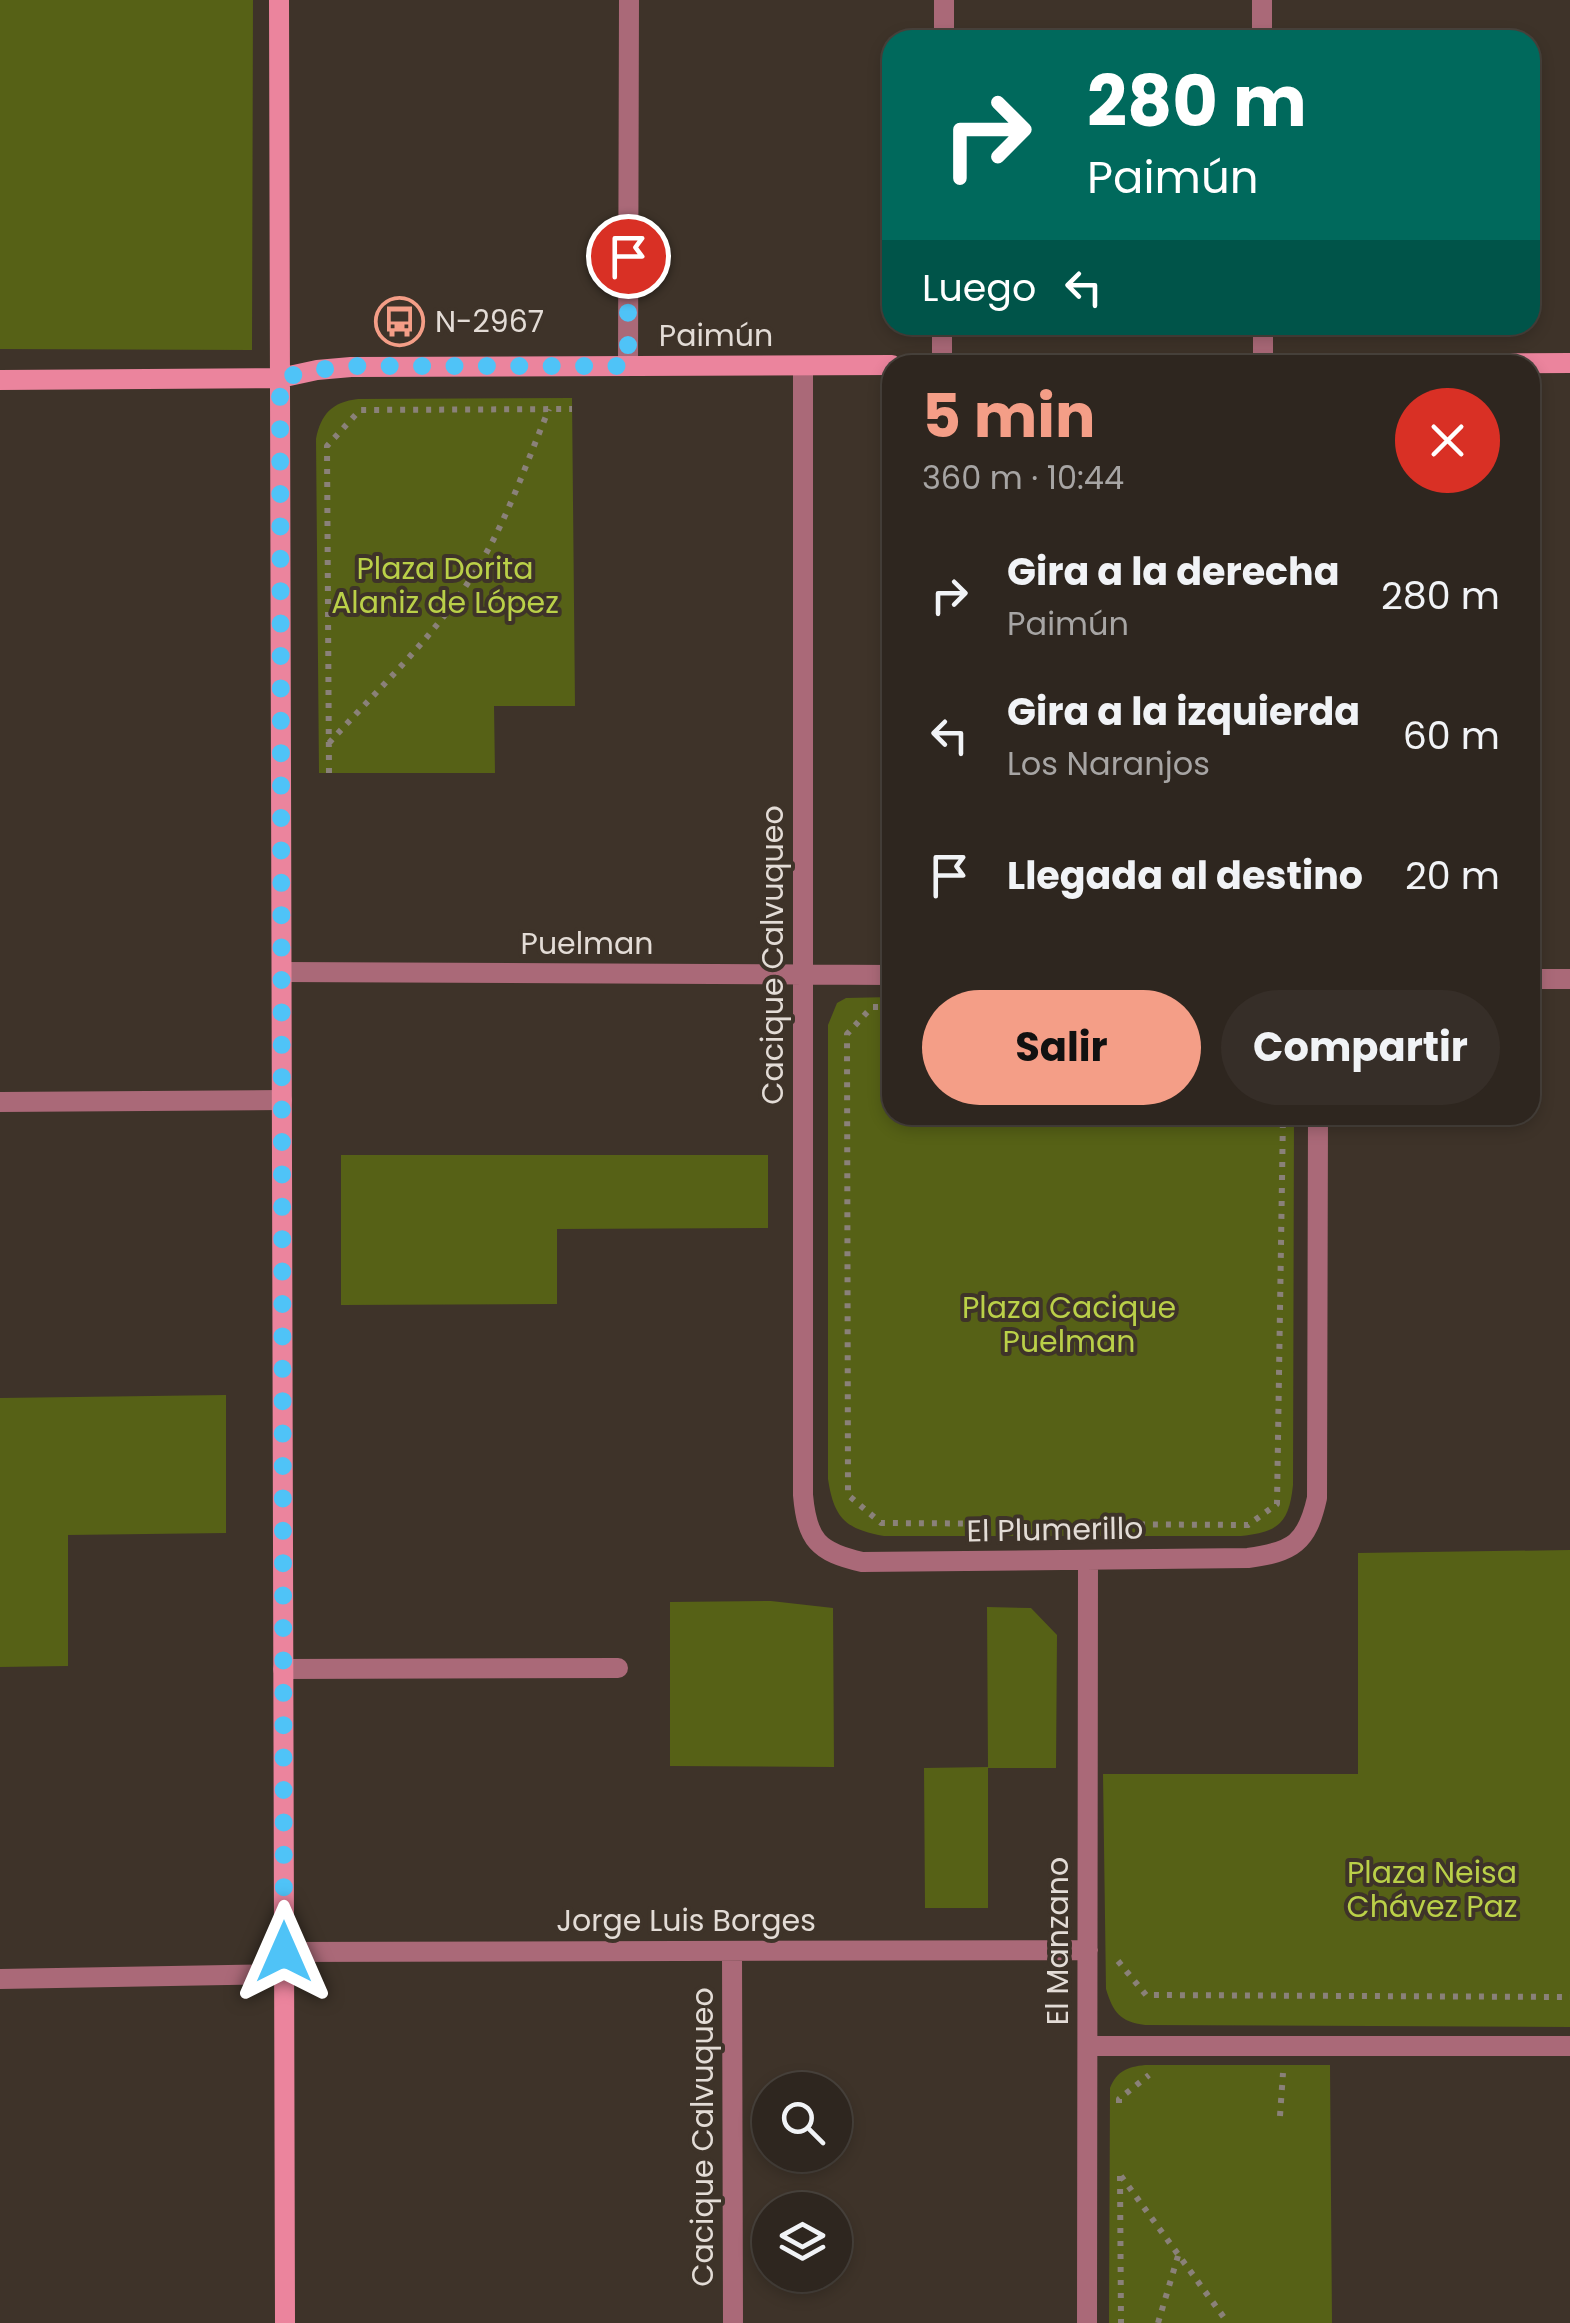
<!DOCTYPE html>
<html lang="es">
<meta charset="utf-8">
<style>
body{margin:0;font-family:Poppins,sans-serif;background:#362e28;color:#f1f3f6;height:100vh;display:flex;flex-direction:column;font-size:38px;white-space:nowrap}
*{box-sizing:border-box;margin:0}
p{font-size:32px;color:#a7a5a4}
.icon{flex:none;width:55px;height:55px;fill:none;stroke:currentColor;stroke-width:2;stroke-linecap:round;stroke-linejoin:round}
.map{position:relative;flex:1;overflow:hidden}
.details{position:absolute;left:882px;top:355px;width:658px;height:770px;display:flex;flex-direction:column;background:#2e261f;border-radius:30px;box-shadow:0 5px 15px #0003,0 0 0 2px #49433d}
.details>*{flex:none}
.banner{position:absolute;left:882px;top:30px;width:658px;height:305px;border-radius:30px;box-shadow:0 5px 15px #0003,0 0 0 2px #49433d;background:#00695c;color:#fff;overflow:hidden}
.tools{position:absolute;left:752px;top:2072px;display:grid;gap:20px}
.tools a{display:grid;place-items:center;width:100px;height:100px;border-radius:50%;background:#2e261f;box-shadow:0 5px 15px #0003,0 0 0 2px #49433d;font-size:50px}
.pin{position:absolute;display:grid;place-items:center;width:85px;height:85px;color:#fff;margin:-42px;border:5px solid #fff;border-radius:50%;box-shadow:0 2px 10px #0007}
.me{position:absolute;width:110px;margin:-55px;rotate:0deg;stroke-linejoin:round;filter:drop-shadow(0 0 8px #0008)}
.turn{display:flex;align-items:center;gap:35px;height:210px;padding:0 40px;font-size:45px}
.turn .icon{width:130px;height:130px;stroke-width:2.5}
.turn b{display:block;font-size:70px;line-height:85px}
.then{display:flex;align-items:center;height:95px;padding:0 40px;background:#0003;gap:20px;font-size:38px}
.round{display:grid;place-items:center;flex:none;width:105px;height:105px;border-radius:52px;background:#362e28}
.headline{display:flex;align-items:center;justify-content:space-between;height:170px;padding:0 40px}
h1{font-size:60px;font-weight:700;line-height:75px;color:#f49e87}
.cta{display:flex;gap:20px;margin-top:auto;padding:20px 40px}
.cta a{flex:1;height:115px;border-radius:60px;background:#f49e87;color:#111;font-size:40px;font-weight:700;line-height:115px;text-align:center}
.cta a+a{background:#362e28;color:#f1f3f6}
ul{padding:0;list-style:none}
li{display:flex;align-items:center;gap:30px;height:140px;padding:0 40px}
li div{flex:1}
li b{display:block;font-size:38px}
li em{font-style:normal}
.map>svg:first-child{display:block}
.green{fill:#566116}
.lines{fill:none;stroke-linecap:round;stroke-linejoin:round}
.path{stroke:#8a8179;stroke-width:6;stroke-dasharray:5 8;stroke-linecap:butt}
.street{stroke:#aa6978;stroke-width:20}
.secondary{stroke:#eb849d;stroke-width:20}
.route{stroke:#4fc3f7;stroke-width:18;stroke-dasharray:0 32.4}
.labels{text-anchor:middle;stroke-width:8;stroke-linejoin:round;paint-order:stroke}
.poi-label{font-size:30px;fill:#e3dcd6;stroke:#3e3329;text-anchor:start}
.street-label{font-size:30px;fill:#e3dcd6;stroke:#3e3329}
.park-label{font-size:30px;fill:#bad048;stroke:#3e3329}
</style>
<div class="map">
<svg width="1570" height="2323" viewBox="0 0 1570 2323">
<rect width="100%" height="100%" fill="#3e3329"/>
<path class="green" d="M0,0H253L252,350L0,349Z
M572,398L575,706H494L495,773H319L316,439C321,414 332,402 358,399Z
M892,997V1115H1294L1293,1485C1289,1523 1279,1532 1241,1536H884C845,1529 834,1518 828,1479V1025L837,1003L846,998Z
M341,1155H768V1228L557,1229V1304L341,1305Z
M226,1395V1533L68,1535V1666L0,1667V1398Z
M1570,1550V2027L1145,2025C1120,2022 1113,2012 1106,1989L1103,1774H1358V1553Z
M771,1601L833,1608L834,1767L670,1766V1602Z
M987,1607L1031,1608L1057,1635L1056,1768H988V1908H925L924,1768L988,1767Z
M1145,2065H1330L1332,2323H1109L1110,2088C1117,2071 1127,2067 1145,2065Z"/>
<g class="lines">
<path class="path" d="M329,743C377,690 433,638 471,578C505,527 525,466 549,409
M329,773L327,446L360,410L572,409
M878,1007H872L847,1034L848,1495L881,1523L1248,1525L1277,1504L1283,1115
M1118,1961L1146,1995L1570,1997
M1119,2103V2099L1149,2075
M1280,2116L1283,2073
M1120,2176L1121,2323
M1121,2176L1228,2323
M1158,2323L1178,2256"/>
<path class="street" d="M1262,0V40
M944,40V0
M1263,325V364
M942,365V325
M628,366L629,0
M803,366V1495C807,1540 818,1552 862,1562L1248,1558C1293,1552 1307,1543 1317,1498L1318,1115
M282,972L892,975
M1530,979H1570
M0,1102L282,1100
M283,1669L618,1668
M732,1951L733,2323
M284,1952L1088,1950
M0,1979L284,1974
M1088,2046H1570
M1087,2323L1088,1560"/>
<path class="secondary" d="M279,0L285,2323
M974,365L1570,363
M0,380L280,378L317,370L351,367L892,365"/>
</g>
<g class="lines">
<path class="route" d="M284,1952L280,378L316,370L351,366H628V256"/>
</g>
<defs>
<symbol id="bus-ring" viewBox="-11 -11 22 22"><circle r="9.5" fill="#3e3329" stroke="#f49e87" stroke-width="1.5"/><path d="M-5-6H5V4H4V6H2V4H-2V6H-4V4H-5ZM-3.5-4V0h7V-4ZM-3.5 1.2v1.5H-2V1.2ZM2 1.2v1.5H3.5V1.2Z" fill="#f49e87"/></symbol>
</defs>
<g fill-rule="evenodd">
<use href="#bus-ring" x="372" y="294" width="55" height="55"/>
</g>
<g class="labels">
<g class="poi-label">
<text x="435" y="332">N-2967</text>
</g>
<g class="street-label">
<text x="716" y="346">Paimún</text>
<text x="587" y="954">Puelman</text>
<text transform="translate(773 955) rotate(-90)" y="10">Cacique Calvuqueo</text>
<text transform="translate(1055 1530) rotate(-1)" y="10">El Plumerillo</text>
<text x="686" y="1931">Jorge Luis Borges</text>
<text transform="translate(1058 1941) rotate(-90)" y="10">El Manzano</text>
<text transform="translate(703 2137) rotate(-90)" y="10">Cacique Calvuqueo</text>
</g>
<g class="park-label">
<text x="445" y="579">Plaza Dorita<tspan x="445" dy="34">Alaniz de López</tspan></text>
<text x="1069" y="1318">Plaza Cacique<tspan x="1069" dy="34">Puelman</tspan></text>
<text x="1432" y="1883">Plaza Neisa<tspan x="1432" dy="34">Chávez Paz</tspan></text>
</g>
</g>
</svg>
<div class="tools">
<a><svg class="icon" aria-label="search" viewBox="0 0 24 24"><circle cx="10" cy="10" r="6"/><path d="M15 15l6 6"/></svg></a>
<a><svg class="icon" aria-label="layers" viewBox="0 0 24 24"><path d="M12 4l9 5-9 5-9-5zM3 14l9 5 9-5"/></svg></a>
</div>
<div class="pin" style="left:628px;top:256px;background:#d93025"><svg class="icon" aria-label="arrive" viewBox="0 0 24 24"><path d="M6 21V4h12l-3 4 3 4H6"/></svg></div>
<svg class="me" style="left:284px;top:1952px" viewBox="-20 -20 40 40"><path d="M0-17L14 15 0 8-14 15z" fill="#4fc3f7" stroke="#fff" stroke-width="4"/></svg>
<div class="banner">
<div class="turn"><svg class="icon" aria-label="right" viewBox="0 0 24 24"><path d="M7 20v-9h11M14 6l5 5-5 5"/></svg><div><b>280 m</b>Paimún</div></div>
<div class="then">Luego<svg class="icon" aria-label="left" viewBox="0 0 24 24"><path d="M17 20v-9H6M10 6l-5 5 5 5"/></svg></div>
</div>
<section class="details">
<div class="headline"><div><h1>5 min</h1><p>360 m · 10:44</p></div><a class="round" style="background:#d93025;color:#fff"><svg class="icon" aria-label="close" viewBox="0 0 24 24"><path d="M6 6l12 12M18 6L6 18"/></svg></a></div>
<ul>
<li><svg class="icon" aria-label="right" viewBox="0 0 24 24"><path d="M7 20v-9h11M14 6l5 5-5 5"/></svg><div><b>Gira a la derecha</b><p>Paimún</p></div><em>280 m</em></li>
<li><svg class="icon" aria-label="left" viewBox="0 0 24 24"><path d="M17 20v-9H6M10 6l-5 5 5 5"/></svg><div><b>Gira a la izquierda</b><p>Los Naranjos</p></div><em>60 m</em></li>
<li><svg class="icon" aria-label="arrive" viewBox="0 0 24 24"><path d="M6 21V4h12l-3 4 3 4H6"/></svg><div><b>Llegada al destino</b></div><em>20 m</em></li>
</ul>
<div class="cta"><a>Salir</a><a>Compartir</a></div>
</section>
</div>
